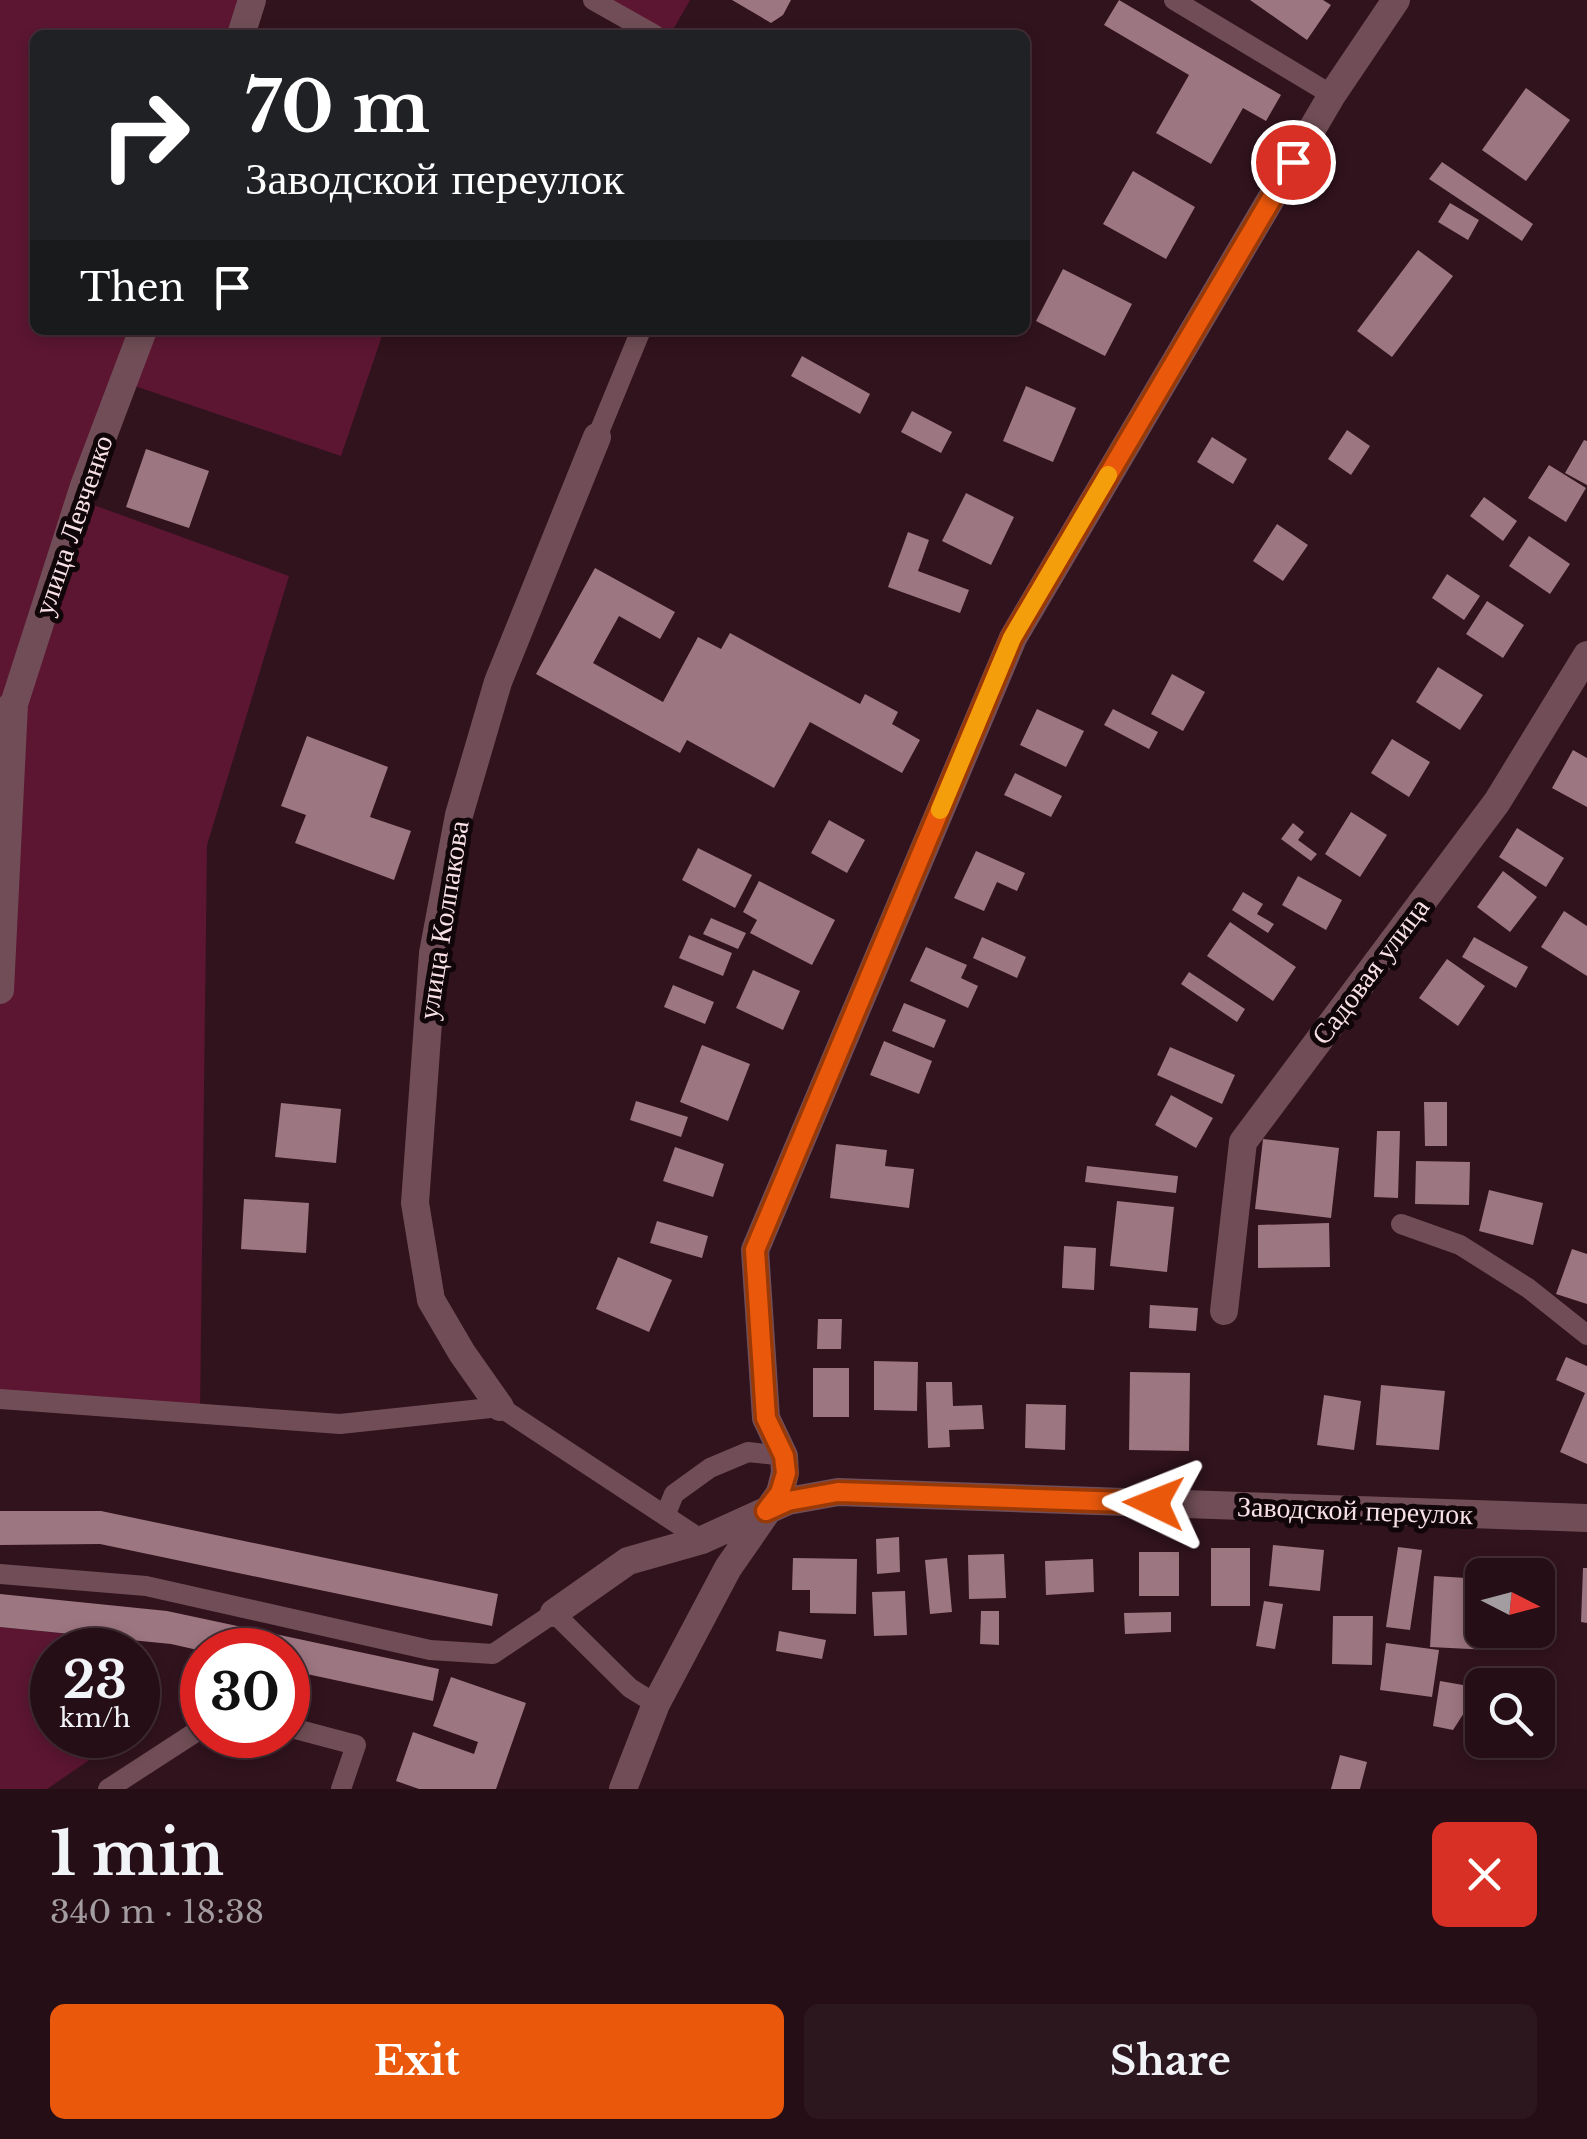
<!DOCTYPE html>
<meta charset="utf-8">
<style>
body{margin:0;font-family:"Libre Baskerville",serif;background:#2d171f;color:#f1f3f6;height:100vh;display:flex;flex-direction:column;font-size:38px;white-space:nowrap}
*{box-sizing:border-box;margin:0}
p{font-size:32px;color:#a39ca1}
.icon{flex:none;width:55px;height:55px;fill:none;stroke:currentColor;stroke-width:2;stroke-linecap:round;stroke-linejoin:round}
.map{position:relative;height:1789px;overflow:hidden}
.sheet{display:flex;flex-direction:column;background:#250e16;flex:1}
.sheet>*{flex:none}
.banner{position:absolute;left:30px;top:30px;width:1000px;height:305px;border-radius:15px;box-shadow:0 5px 15px #0003,0 0 0 2px #422e35;background:#202124;color:#fff;overflow:hidden}
.needle{width:65px;rotate:96deg}
.buttons{position:absolute;left:1465px;top:1558px;display:grid;gap:20px}
.buttons a{display:grid;place-items:center;width:90px;height:90px;border-radius:15px;background:#250e16;box-shadow:0 5px 15px #0003,0 0 0 2px #422e35;font-size:50px}
.speed{position:absolute;left:30px;top:1628px;display:flex;gap:20px;font-size:50px;font-weight:700;text-align:center}
.speed>*{display:grid;place-content:center;width:130px;height:130px;border-radius:50%;background:#250e16;box-shadow:0 5px 15px #0003,0 0 0 2px #422e35;line-height:1}
.speed small{font-size:25px;font-weight:400}
.speed .limit{border:15px solid #d22;background:#fff;color:#111}
.pin{position:absolute;display:grid;place-items:center;width:85px;height:85px;color:#fff;margin:-42px;border:5px solid #fff;border-radius:50%;box-shadow:0 2px 10px #0007}
.me{position:absolute;width:110px;margin:-55px;rotate:272deg;stroke-linejoin:round;filter:drop-shadow(0 0 8px #0008)}
.turn{display:flex;align-items:center;gap:35px;height:210px;padding:0 50px;font-size:45px}
.turn .icon{width:130px;height:130px;stroke-width:2.5}
.turn b{display:block;font-size:70px;line-height:85px}
.then{display:flex;align-items:center;height:95px;padding:0 50px;background:#0003;gap:20px;font-size:38px}
.round{display:grid;place-items:center;flex:none;width:105px;height:105px;border-radius:15px;background:#2d171f}
.summary{display:flex;align-items:center;justify-content:space-between;height:170px;padding:0 50px}
h1{font-size:60px;font-weight:700;line-height:75px}
.primary-button{display:flex;gap:20px;margin-top:auto;padding:20px 50px}
.primary-button a{flex:1;height:115px;border-radius:15px;background:#ea580c;color:#fff;font-size:40px;font-weight:700;line-height:115px;text-align:center}
.primary-button a+a{background:#2d171f;color:#f1f3f6}
.map>svg:first-child{display:block}
.green{fill:#5c1631}
.building{fill:#9c7680}
.lines{fill:none;stroke-linecap:round;stroke-linejoin:round}
.service{stroke:#714e57;stroke-width:20}
.minor{stroke:#714e57;stroke-width:28}
.route-casing{stroke:#983908;stroke-width:25}
.route{stroke:#ea580c;stroke-width:18}
.slow{stroke:#f59e0b;stroke-width:18}
.labels{text-anchor:middle;stroke-width:10;stroke-linejoin:round;paint-order:stroke}
.street-label{font-size:28px;fill:#f7e1e6;stroke:#100508}
</style>
<div class="map">
<svg width="1587" height="1789" viewBox="0 0 1587 1789">
<rect width="100%" height="100%" fill="#31131d"/>
<path class="green" d="M0,0H252L241,35H35V330H384L341,456L123,382L80,500L289,576L207,845L200,1414L0,1399Z
M593,0H690L670,35H655Z
M0,1627L77,1635L76,1650H52V1735H126L47,1789H0Z"/>
<path class="building" d="M732,0H791L783,15L771,23Z
M1119,0L1281,95L1266,121L1243,108L1211,164L1156,133L1189,75L1104,25Z
M1250,0H1323L1331,5L1307,40Z
M1526,88L1570,120L1526,181L1482,150Z
M1442,162L1533,224L1522,241L1429,179Z
M1133,171L1195,207L1166,259L1103,224Z
M1450,203L1479,220L1468,240L1438,222Z
M1418,250L1453,276L1392,357L1357,331Z
M1063,269L1132,304L1105,356L1036,321Z
M802,356L870,394L860,414L791,376Z
M1026,386L1076,408L1053,462L1003,441Z
M912,411L952,432L941,453L901,432Z
M1347,430L1370,446L1351,475L1328,459Z
M1212,437L1247,459L1233,484L1197,462Z
M1584,440L1587,441V485L1565,473Z
M146,449L209,471L189,528L126,507Z
M1549,465L1586,488L1566,522L1528,498Z
M966,493L1014,517L991,565L942,541Z
M1484,497L1517,521L1503,541L1470,516Z
M1277,524L1308,545L1283,581L1253,561Z
M908,532L929,540L918,571L969,590L960,613L888,587Z
M1529,536L1570,564L1550,594L1509,566Z
M595,568L675,612L660,639L619,616L593,663L663,702L698,637L721,649L730,633L860,704L865,694L898,712L892,724L920,740L902,773L810,722L774,788L687,740L680,753L536,674Z
M1447,574L1480,596L1464,620L1432,598Z
M1487,601L1524,625L1503,658L1466,634Z
M1438,667L1483,695L1460,730L1416,702Z
M1172,674L1205,692L1183,731L1151,714Z
M1037,709L1084,731L1066,767L1020,745Z
M1113,709L1158,732L1149,749L1104,725Z
M307,736L388,767L370,817L411,831L394,880L295,843L306,815L281,806Z
M1392,739L1430,762L1409,797L1371,773Z
M1573,750L1587,758V807L1552,788Z
M1015,773L1062,796L1051,817L1004,795Z
M1351,812L1387,835L1360,877L1325,854Z
M829,820L865,840L847,873L811,853Z
M1293,823L1304,832L1298,840L1317,854L1311,861L1281,839Z
M1517,828L1564,858L1546,887L1499,857Z
M698,848L752,875L735,908L682,880Z
M976,851L1025,873L1017,891L997,882L984,911L954,898Z
M1503,871L1537,897L1510,932L1477,907Z
M1298,876L1342,900L1326,930L1282,905Z
M759,881L835,920L812,965L750,933L757,920L743,912Z
M1243,892L1263,904L1257,914L1274,924L1268,933L1232,910Z
M1564,911L1587,926V976L1541,947Z
M711,918L746,933L738,949L703,934Z
M1230,922L1296,967L1273,1001L1207,956Z
M689,935L732,953L723,976L679,958Z
M982,937L1026,957L1017,978L973,958Z
M1474,937L1528,967L1516,988L1462,957Z
M926,947L967,965L961,978L978,986L968,1008L910,981Z
M1447,959L1485,986L1458,1026L1419,998Z
M753,970L800,991L783,1030L736,1008Z
M1189,972L1245,1009L1237,1022L1181,984Z
M673,985L714,1002L705,1024L664,1007Z
M904,1003L946,1020L934,1048L892,1031Z
M884,1041L932,1061L919,1094L870,1075Z
M702,1045L750,1064L728,1121L680,1102Z
M1170,1047L1235,1075L1222,1104L1157,1075Z
M1171,1095L1213,1118L1196,1148L1155,1125Z
M636,1101L688,1117L681,1137L630,1120Z
M1424,1102H1447V1146H1425Z
M281,1103L341,1109L336,1163L275,1157Z
M1377,1131H1400L1398,1198L1374,1197Z
M1263,1139L1339,1148L1331,1218L1255,1209Z
M836,1144L887,1150L885,1166L914,1169L909,1208L830,1198Z
M675,1147L724,1164L713,1197L663,1181Z
M1416,1161L1470,1162L1469,1205L1415,1204Z
M1087,1166L1178,1176L1176,1193L1085,1182Z
M1489,1190L1543,1203L1533,1245L1479,1231Z
M244,1199L309,1203L306,1253L241,1249Z
M1117,1201L1174,1207L1167,1272L1110,1266Z
M657,1221L708,1236L702,1258L650,1243Z
M1329,1223L1330,1267L1258,1268V1225Z
M1064,1246L1096,1248L1094,1290L1062,1288Z
M1572,1249L1587,1254V1304L1556,1294Z
M618,1257L672,1280L649,1332L596,1309Z
M1150,1305L1198,1308L1196,1331L1149,1328Z
M818,1319H842L841,1349H817Z
M1566,1357L1587,1366V1464L1560,1452L1585,1393L1556,1380Z
M874,1361L918,1362L917,1411L874,1410Z
M813,1368H849V1417H813Z
M1130,1372L1190,1373L1189,1451L1129,1450Z
M926,1382H952L953,1406L982,1405L984,1429L949,1430L950,1447L928,1448Z
M1381,1385L1445,1391L1439,1450L1376,1445Z
M1324,1395L1361,1401L1354,1450L1317,1445Z
M1026,1404L1066,1405L1065,1450L1025,1448Z
M0,1511H101L498,1594L492,1626L100,1544L0,1545Z
M899,1537L900,1572L877,1574L876,1539Z
M1273,1545L1324,1550L1320,1591L1269,1586Z
M1398,1547L1422,1550L1410,1630L1386,1627Z
M1211,1548H1250V1606H1211Z
M1139,1552H1179V1596H1139Z
M1004,1554L1006,1598L969,1599L968,1555Z
M793,1558L857,1559L856,1614L810,1613V1590H792Z
M947,1558L952,1612L930,1614L925,1560Z
M1093,1559L1094,1592L1046,1595L1045,1561Z
M1583,1568H1587V1623L1581,1622Z
M1434,1576L1482,1579V1630H1491L1490,1650L1430,1647Z
M905,1591L907,1635L874,1636L872,1592Z
M0,1594L167,1611L439,1669L433,1701L288,1670V1650L202,1651L171,1644L0,1627Z
M1264,1601L1283,1604L1275,1649L1256,1646Z
M981,1611H999V1645L980,1644Z
M1171,1612V1632L1125,1634L1124,1613Z
M1333,1616H1373L1372,1665L1332,1664Z
M779,1631L826,1640L822,1659L776,1651Z
M1386,1643L1439,1650L1432,1697L1380,1690Z
M451,1677L526,1703L496,1789H419L396,1781L413,1732L474,1754L478,1742L433,1726Z
M1440,1681L1480,1688L1453,1730L1433,1726Z
M1340,1755L1367,1762L1360,1789H1331Z"/>
<g class="lines">
<path class="service" d="M593,0L655,35
M1174,0L1332,95
M597,437L641,330
M1401,1224L1460,1245L1528,1288L1587,1335
M0,1399L340,1424L500,1407L702,1540
M665,1516L674,1494L710,1468L748,1452L784,1456
M0,1574L146,1586L430,1650L493,1654L554,1613L630,1688L656,1704
M288,1727L356,1745L341,1789
M108,1789L202,1728"/>
<path class="minor" d="M241,35L252,0
M0,716L14,704L84,486L143,330
M0,990L14,704
M1224,1311L1243,1142L1497,802L1587,655
M500,1407L462,1353L431,1300L415,1203L433,953L459,815L498,682L597,437
M554,1613L628,1561L702,1540L788,1501L838,1492L1587,1518
M623,1789L656,1704L728,1568L780,1493L785,1473L784,1456L766,1418L755,1250L1013,638L1332,95L1396,0"/>
</g>
<g class="lines">
<defs>
<path id="route" d="M1154,1503L838,1492L788,1501L766,1511L780,1493L786,1473L784,1456L766,1418L755,1250L1012,638L1293,162"/>
</defs>
<use href="#route" class="route-casing"/>
<use href="#route" class="route"/>
<path class="slow" d="M940,810L1012,638L1108,475"/>
</g>
<g class="labels">
<g class="street-label">
<text transform="translate(73 525) rotate(-71)" y="10">улица Левченко</text>
<text transform="translate(443 920) rotate(-81)" y="10">улица Колпакова</text>
<text transform="translate(1370 971) rotate(-53)" y="10">Садовая улица</text>
<text transform="translate(1355 1510) rotate(2)" y="10">Заводской переулок</text>
</g>
</g>
</svg>
<div class="buttons">
<a><svg class="needle" viewBox="-14 -14 28 28"><path d="M0-13l5 13h-10z" fill="#e53935"/><path d="M0 13l5-13h-10z" fill="#a39ca1"/></svg></a>
<a><svg class="icon" aria-label="search" viewBox="0 0 24 24"><circle cx="10" cy="10" r="6"/><path d="M15 15l6 6"/></svg></a>
</div>
<div class="speed"><div>23<small>km/h</small></div><div class="limit">30</div></div>
<div class="pin" style="left:1293px;top:162px;background:#d93025"><svg class="icon" aria-label="arrive" viewBox="0 0 24 24"><path d="M6 21V4h12l-3 4 3 4H6"/></svg></div>
<svg class="me" style="left:1154px;top:1503px" viewBox="-20 -20 40 40"><path d="M0-17L14 15 0 8-14 15z" fill="#ea580c" stroke="#fff" stroke-width="4"/></svg>
<div class="banner">
<div class="turn"><svg class="icon" aria-label="right" viewBox="0 0 24 24"><path d="M7 20v-9h11M14 6l5 5-5 5"/></svg><div><b>70 m</b>Заводской переулок</div></div>
<div class="then">Then<svg class="icon" aria-label="arrive" viewBox="0 0 24 24"><path d="M6 21V4h12l-3 4 3 4H6"/></svg></div>
</div>
</div>
<section class="sheet">
<div class="summary"><div><h1>1 min</h1><p>340 m · 18:38</p></div><a class="round" style="background:#d93025;color:#fff"><svg class="icon" aria-label="close" viewBox="0 0 24 24"><path d="M6 6l12 12M18 6L6 18"/></svg></a></div>
<div class="primary-button"><a>Exit</a><a>Share</a></div>
</section>
